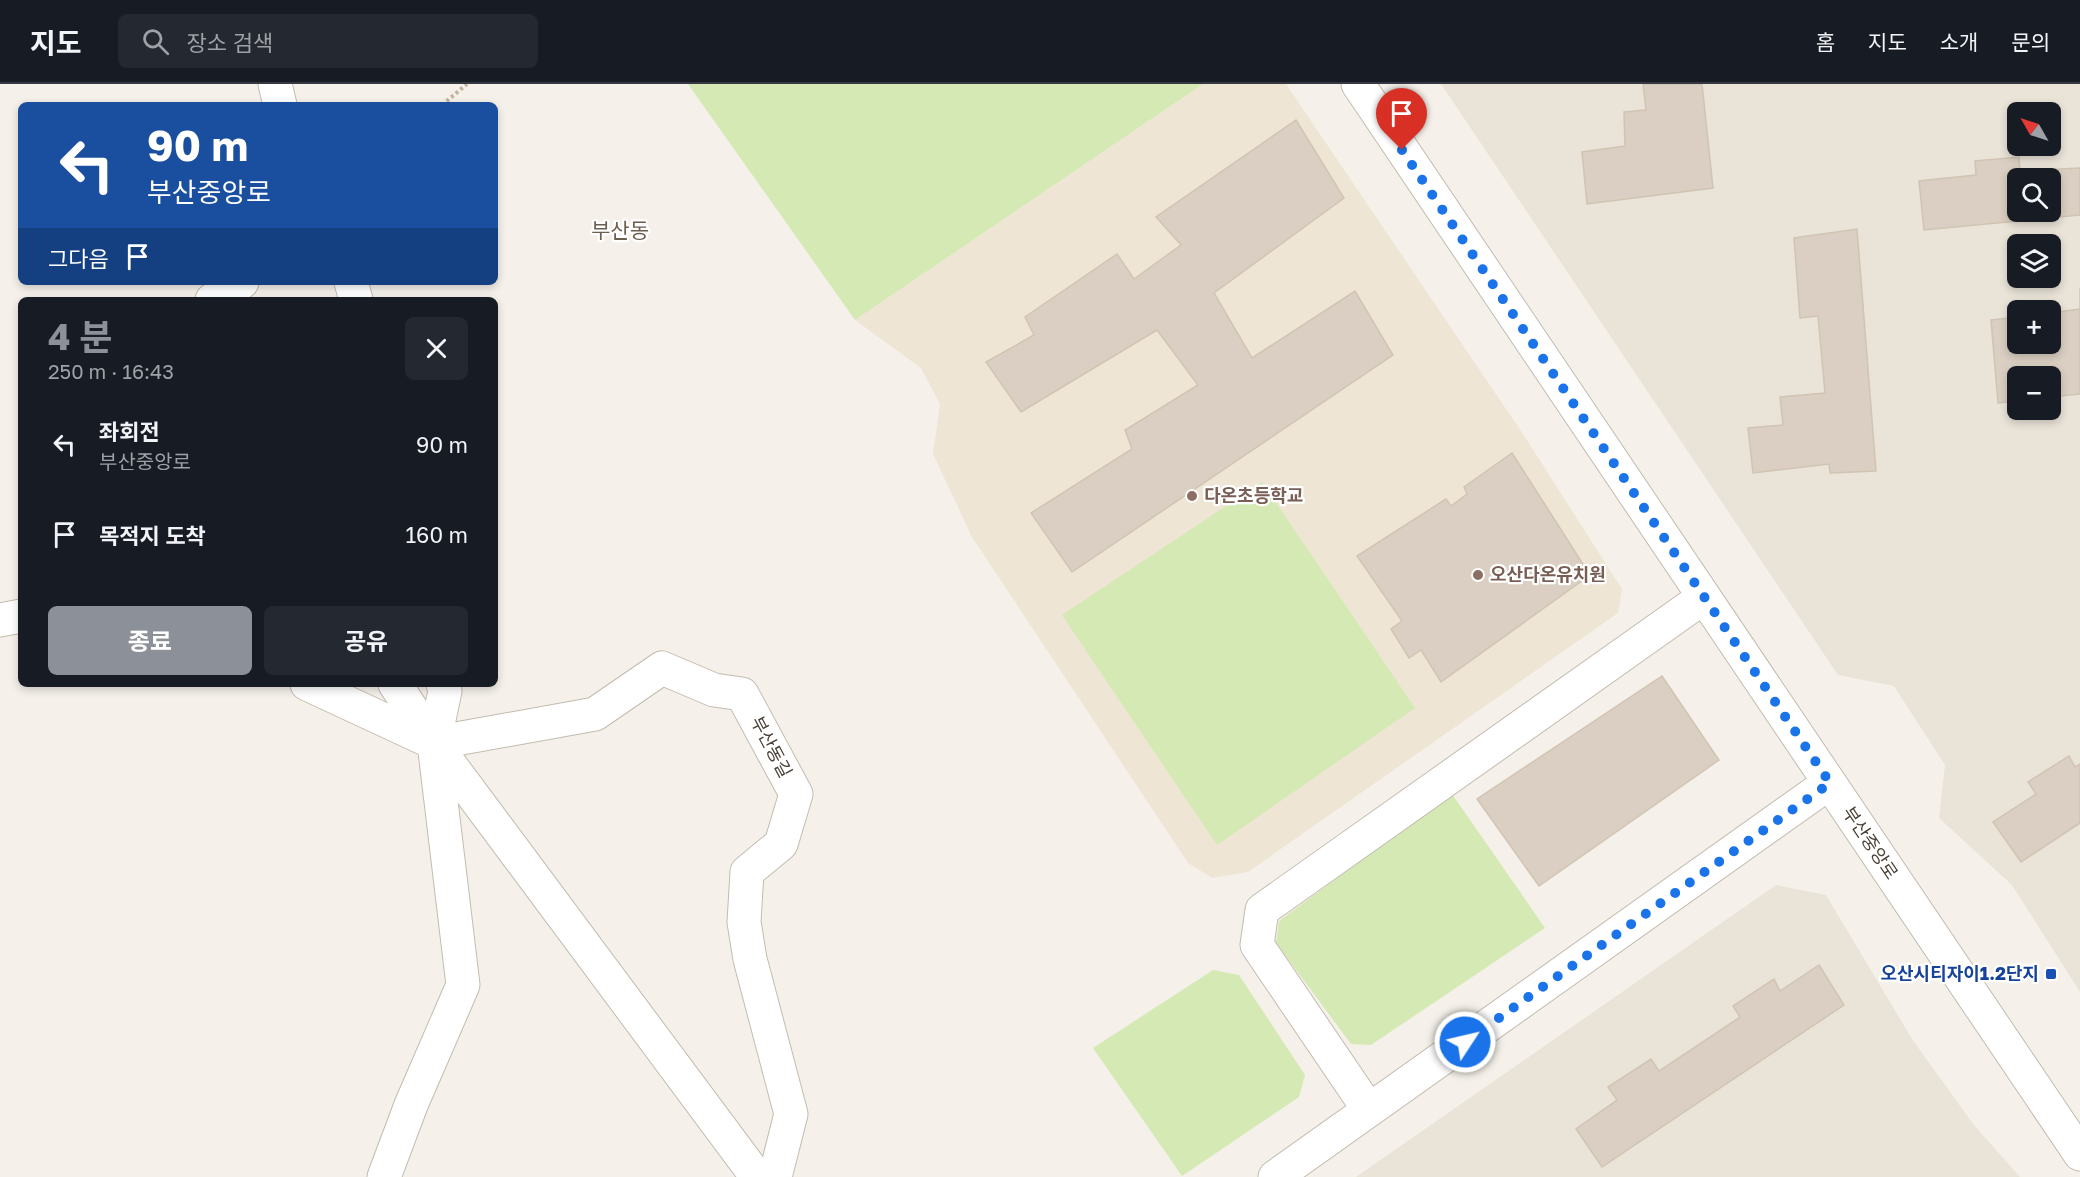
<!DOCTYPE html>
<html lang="ko">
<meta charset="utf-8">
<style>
body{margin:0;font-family:"Golos Text","Noto Sans KR",sans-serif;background:#242831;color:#f1f3f6;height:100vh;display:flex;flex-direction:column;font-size:22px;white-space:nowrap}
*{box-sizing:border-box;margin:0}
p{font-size:20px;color:#9ea1a6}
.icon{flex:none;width:33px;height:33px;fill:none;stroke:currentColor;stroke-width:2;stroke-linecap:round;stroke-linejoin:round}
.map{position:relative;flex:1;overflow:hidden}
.details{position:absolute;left:18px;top:213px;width:480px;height:390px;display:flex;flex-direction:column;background:#171b24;border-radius:9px;box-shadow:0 3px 9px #0003}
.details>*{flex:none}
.guide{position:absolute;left:18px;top:18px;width:480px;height:183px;border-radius:9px;box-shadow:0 3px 9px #0003;background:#1a4fa0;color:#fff;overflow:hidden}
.needle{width:39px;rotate:309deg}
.tools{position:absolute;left:2007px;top:18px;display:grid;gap:12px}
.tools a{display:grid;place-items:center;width:54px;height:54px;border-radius:9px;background:#171b24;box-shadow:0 3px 9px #0003;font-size:30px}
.pin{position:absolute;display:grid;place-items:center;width:51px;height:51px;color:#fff;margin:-62px -26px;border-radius:50% 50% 50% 0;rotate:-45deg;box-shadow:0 0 6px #0007}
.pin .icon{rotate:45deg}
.me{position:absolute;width:66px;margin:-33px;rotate:55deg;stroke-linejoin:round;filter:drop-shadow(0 0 4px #0008)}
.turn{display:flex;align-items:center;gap:21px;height:126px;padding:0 30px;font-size:27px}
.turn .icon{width:78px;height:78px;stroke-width:2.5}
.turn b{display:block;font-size:42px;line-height:51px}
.then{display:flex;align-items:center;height:57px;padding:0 30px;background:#0003;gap:12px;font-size:22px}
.round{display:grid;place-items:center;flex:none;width:63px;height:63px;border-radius:9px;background:#242831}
.headline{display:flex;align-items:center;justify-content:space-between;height:102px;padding:0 30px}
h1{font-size:36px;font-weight:700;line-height:45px;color:#8c9099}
.button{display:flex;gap:12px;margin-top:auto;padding:12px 30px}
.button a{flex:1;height:69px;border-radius:9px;background:#8c9099;color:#fff;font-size:24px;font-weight:700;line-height:69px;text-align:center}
.button a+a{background:#242831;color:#f1f3f6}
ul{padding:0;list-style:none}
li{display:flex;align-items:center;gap:18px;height:90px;padding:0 30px}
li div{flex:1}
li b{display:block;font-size:22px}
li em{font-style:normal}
header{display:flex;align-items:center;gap:36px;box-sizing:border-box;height:84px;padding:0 30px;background:#171b24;border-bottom:2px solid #363941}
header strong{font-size:28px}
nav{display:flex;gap:33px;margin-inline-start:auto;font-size:21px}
.search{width:420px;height:54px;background:#242831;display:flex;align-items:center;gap:15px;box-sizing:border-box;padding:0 21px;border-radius:9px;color:#9ea1a6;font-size:22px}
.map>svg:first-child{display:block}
.residential{fill:#e9e3d8;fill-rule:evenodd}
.education{fill:#eee5d4}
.green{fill:#d4e9b3}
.building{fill:#dacfc2;stroke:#d2c4b2;stroke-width:1.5;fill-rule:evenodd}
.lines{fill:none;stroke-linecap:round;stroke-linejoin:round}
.minor-casing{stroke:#c4bbaf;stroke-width:35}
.path{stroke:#c3b39d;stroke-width:4;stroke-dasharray:3 3;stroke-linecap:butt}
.minor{stroke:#fff;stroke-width:33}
.route{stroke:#1a73e8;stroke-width:10;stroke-dasharray:0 18}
.education-dot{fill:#8d6e63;stroke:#fff;stroke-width:2}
.transit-dot{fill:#1a4fb4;stroke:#fff;stroke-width:2}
.labels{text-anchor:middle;stroke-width:4.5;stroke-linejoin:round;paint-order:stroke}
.education-label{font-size:18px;font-weight:bold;fill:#785e54;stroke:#fff;text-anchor:start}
.street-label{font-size:18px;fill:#4a4238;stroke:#fff}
.transit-label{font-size:18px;font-weight:bold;fill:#164399;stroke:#fff;text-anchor:end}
.quarter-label{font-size:21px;fill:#6c5f4f;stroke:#fff}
</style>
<header>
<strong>지도</strong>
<div class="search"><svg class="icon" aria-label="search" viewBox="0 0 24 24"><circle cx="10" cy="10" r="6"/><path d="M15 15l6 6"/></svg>장소 검색</div>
<nav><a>홈</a><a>지도</a><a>소개</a><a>문의</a></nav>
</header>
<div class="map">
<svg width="2080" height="1093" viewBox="0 0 2080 1093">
<rect width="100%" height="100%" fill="#f5f1ea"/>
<path class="residential" d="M1441,0H2080V908L2012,801L1939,734L1945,681L1894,602L1838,591ZM2018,28H2050V62H2018ZM2018,94H2050V128H2018ZM2018,160H2050V194H2018ZM2018,226H2050V260H2018ZM2018,292H2050V326H2018Z
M1776,801L1826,811L1912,955L1973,1040L2020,1093H1356Z"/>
<path class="education" d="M1203,0H1286L1523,350L1622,505L1618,529L1248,788L1212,794L1188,779L972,453L933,370L940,320L921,284L855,236Z"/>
<path class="green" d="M688,0H1203L855,236Z
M1262,398L1415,624L1217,761L1062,531Z
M1452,710L1545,844L1371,961L1351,960L1276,859L1279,837Z
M1213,886L1239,891L1305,991L1299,1013L1182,1092L1093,964Z"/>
<path class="building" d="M1643,0H1702L1713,104L1587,120L1582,68L1625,62L1624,28L1646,26Z
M1296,36L1344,114L1214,209L1252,274L1355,207L1393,271L1072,488L1031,429L1132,365L1125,346L1198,301L1157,246L1021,328L986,278L1034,251L1025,233L1117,170L1134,195L1181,161L1156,133Z
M2019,73L2020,87L2080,84V131L1924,146L1919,97L1976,91L1975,77ZM2018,94H2050V128H2018Z
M1857,145L1876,387L1830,389L1829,380L1753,389L1748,344L1783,341L1780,313L1825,309L1818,232L1800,234L1794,154Z
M2080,204V310L2050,313V292H2018V317L1998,319L1991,236L2018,233V260H2050V229L2080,225Z
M1512,369L1590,491L1441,598L1421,566L1409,574L1391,545L1402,537L1357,472L1446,415L1451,422L1467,410L1464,403Z
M1662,592L1719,676L1539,802L1477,715Z
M2069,672L2075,683L2080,680V739L2021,778L1993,738L2036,710L2028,698Z
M1819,881L1844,921L1602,1083L1576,1045L1617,1016L1608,1003L1651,975L1659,987L1740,933L1733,922L1774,895L1780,907Z"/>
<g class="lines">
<defs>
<path id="minor" d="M275,0L280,21
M1358,0L2080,1070
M351,198L356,216
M212,216L242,198
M0,536L21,532
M307,600L434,659L595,630L662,584L714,606L742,610L796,710L781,760L747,788L744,838L750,875L791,1030L775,1093
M395,600L434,659L757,1093
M1369,1026L1257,861L1262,826L1704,513
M384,1093L411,1021L463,901L434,659L445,607L443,600
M1275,1093L1829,699"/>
</defs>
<use href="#minor" class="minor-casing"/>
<path class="path" d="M442,21L467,0"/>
<use href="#minor" class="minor"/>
</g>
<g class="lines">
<path class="route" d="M1402,66L1830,699L1465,958"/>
</g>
<g class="education-dot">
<circle cx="1192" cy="412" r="6"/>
<circle cx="1478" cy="491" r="6"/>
</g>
<rect class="transit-dot" x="2045" y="884" width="12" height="12" rx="3"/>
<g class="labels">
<g class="education-label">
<text x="1204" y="418">다온초등학교</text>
<text x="1490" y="497">오산다온유치원</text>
</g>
<g class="street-label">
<text transform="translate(771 663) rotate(62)" y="6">부산동길</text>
<text transform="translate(1870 759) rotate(56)" y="6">부산중앙로</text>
</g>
<g class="transit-label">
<text x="2039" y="896">오산시티자이1.2단지</text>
</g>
<g class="quarter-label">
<text x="620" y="154">부산동</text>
</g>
</g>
</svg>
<div class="tools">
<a><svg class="needle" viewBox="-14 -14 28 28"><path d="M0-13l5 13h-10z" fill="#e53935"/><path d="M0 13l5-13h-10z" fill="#9ea1a6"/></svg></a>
<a><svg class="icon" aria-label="search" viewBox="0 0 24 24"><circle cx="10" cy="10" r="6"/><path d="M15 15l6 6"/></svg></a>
<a><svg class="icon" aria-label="layers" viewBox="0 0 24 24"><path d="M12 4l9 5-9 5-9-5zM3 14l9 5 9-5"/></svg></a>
<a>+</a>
<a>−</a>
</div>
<div class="pin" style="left:1402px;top:66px;background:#d93025"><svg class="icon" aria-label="arrive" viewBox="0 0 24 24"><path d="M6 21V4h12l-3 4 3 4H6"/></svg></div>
<svg class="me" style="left:1465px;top:958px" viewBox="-20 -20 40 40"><circle r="17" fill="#1a73e8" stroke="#fff" stroke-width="3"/><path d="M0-11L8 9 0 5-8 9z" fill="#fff"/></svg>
<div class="guide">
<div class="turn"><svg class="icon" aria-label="left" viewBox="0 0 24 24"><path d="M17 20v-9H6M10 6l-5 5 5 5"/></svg><div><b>90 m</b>부산중앙로</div></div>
<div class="then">그다음<svg class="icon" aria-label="arrive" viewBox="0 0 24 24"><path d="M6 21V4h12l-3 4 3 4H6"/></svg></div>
</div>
<section class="details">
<div class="headline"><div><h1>4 분</h1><p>250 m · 16:43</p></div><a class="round"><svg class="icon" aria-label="close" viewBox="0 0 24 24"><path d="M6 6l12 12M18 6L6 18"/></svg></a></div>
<ul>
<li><svg class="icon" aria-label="left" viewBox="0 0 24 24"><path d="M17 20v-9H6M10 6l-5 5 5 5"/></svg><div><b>좌회전</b><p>부산중앙로</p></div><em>90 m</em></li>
<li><svg class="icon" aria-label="arrive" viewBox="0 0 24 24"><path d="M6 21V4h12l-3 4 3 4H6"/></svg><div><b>목적지 도착</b></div><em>160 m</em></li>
</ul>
<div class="button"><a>종료</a><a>공유</a></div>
</section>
</div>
